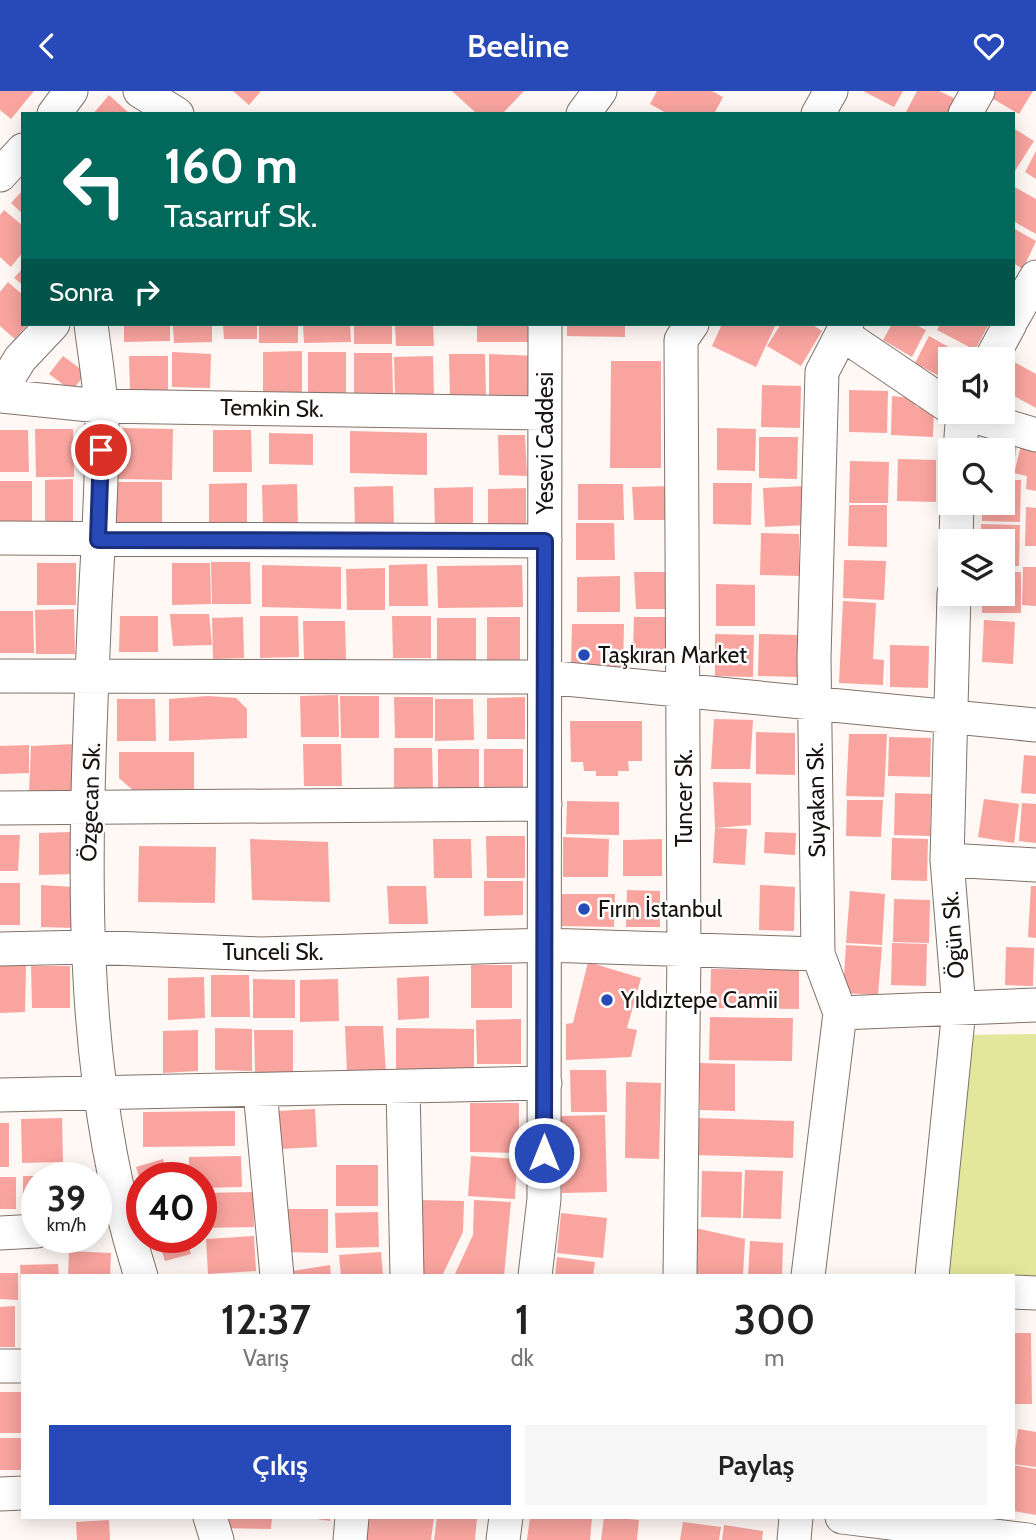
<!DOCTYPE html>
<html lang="tr">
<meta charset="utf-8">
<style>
body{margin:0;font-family:Cabin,sans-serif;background:#f6f6f6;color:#222;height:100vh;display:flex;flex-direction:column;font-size:26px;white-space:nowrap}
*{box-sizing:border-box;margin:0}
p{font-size:23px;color:#767676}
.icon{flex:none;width:38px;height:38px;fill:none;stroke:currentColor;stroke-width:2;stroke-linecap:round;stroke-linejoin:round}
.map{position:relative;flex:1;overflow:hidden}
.side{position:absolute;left:21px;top:1183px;width:994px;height:245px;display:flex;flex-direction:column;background:#fff;border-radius:0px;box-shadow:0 4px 18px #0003}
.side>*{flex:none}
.hud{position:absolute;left:21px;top:21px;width:994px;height:214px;border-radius:0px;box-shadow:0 4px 18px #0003;background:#00695c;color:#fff;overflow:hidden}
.tools{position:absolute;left:938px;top:256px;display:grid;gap:14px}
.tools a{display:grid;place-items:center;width:77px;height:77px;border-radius:0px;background:#fff;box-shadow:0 4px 18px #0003;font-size:35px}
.speed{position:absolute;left:21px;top:1071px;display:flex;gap:14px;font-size:35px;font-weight:700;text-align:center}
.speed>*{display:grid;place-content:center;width:91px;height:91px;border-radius:50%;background:#fff;box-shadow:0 4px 18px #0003;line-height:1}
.speed small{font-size:18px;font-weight:400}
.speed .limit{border:10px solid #d22;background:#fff;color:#111}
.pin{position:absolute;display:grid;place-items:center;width:60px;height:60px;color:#fff;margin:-30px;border:4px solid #fff;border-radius:50%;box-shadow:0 2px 7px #0007}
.me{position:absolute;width:77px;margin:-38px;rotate:0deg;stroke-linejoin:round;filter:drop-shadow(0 0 5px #0008)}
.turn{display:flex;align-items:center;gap:24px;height:147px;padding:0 28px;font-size:32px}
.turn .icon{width:91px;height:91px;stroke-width:2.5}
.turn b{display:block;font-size:49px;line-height:60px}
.then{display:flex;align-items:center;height:66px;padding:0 28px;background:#0003;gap:14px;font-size:26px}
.eta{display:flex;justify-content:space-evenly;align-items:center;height:119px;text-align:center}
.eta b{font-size:42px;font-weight:600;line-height:49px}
.button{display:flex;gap:14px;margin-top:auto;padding:14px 28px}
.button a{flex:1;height:80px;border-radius:0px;background:#2849b8;color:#fff;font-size:28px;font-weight:600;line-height:80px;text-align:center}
.button a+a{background:#f6f6f6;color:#222}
header{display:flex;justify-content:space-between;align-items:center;height:91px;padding:0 28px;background:#2849b8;color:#fff;font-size:32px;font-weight:600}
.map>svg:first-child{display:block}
.green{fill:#e3e79b}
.building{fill:#f9a49f}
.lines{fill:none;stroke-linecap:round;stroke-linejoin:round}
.minor-casing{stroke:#80726a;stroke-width:35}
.minor{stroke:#fff;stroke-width:33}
.route-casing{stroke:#1a2f78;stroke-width:18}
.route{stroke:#2849b8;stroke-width:12}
.poi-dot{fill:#2849b8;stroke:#fff;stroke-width:2.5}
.labels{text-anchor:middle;stroke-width:5;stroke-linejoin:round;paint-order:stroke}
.street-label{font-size:23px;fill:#181310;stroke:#fff}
.poi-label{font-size:23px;fill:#181310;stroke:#fff;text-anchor:start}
</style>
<header><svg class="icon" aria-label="back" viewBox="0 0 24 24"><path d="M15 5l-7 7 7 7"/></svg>Beeline<svg class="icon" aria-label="heart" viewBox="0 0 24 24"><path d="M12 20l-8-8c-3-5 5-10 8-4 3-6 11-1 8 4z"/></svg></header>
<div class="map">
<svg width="1036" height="1449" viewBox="0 0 1036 1449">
<rect width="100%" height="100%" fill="#fff8f4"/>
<path class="green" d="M1036,943V1191L1013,1185H946L965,944Z"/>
<path class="building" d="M0,0H34L11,28L0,19Z
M233,0H261L249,14Z
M452,0H524L502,23H477Z
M657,0H712L723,6L714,23H668L650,13Z
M863,0H903L894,16Z
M917,0H939L958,9L951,23H905Z
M994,0H1033L1019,23L990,6Z
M109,4L130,23H93Z
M1013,37L1034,50L1013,83Z
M1036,60V88L1025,81Z
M1013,95L1036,108V143L1013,130Z
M23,99V123L11,112Z
M4,119L23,135V161L11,176L0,166V124Z
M1013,137L1036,150L1023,178L1013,172Z
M23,177V194L14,187Z
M8,191L23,204V233H28L15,248L0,235V201Z
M124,233H170V250L124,251Z
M173,233H212V251L174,252Z
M223,233H257V248H224Z
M259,233H298V252H259Z
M303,233H350L351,251L304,252Z
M354,233H392V253H354Z
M395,233H433L434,255H396Z
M477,233H531V251H477Z
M567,233H625V246L567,245Z
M722,233H776L756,276L712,255Z
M781,233H811L822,240L801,275L767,255Z
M892,233H914L926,239L912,266L883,249Z
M940,233H989L975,259L937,239Z
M929,245L970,268H950V291L915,272Z
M302,260V302H263V261Z
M172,261L211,263L210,297L172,296Z
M308,261H346V303H308Z
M354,262H392L393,304H354Z
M449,263H485L486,305H450Z
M489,263L535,265L536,306L489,305Z
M63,265L86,282L72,300L49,283Z
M129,265H168V299H130Z
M433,265L434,307H395L394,266Z
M611,270H661V377H610Z
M1014,271L1036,283V317L1003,299Z
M762,294L801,295L800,337L761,336Z
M849,299L888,300L887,342L849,341Z
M892,305L911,307L917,316L934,318L933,346L891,344Z
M118,337L173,338L172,389L118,388Z
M717,337L756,338L755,380L717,379Z
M35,338H73L74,386H36Z
M0,339H28L29,381H0Z
M213,339H251L252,381H213Z
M350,340L427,342V384L350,382Z
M269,342L313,343V374L269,373Z
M988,342L1018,347L1012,386L1003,384V359H985Z
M498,344H525L527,385L499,384Z
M759,346H798L797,388L759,387Z
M1022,351L1036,355V400L1026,398L1027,385L1014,382Z
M898,368L936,369V411L897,410Z
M850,370L889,371L888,412H849Z
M73,388V430L45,431V389Z
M1003,389H1021L1020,431L982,430V411H1003Z
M0,390H32V432H0Z
M116,391H162V433L116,432Z
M247,392V435L209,434V393Z
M713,392H752L751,434L713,433Z
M297,393L298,435L263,436L262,394Z
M578,393H623L624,429H578Z
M393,395L394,437H355L354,396Z
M671,395L672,429H634L632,396Z
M805,395L807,434L765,436L763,397Z
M473,396V438H435L434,397Z
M526,397V439H488V398Z
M849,414H887V456L848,455Z
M1026,416L1036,417V455H1025Z
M576,432H614L615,469H576Z
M981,433L1020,434L1019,475H1003V450H981Z
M761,442L799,443V485L760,484Z
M844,469L886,470L884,509L843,507Z
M211,471H250L251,513H212Z
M37,472H76V514H37Z
M172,472H210L211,513L172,514Z
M427,473L428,515H389V474Z
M262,474L341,476V518L262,516Z
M522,474L523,516L438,517L437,475Z
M1023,476H1036V515L1022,514Z
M385,477V519H347L346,478Z
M634,481H672L674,518H636Z
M1003,481H1021V522H982V502H1003Z
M620,485V521H577V486Z
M716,493L755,494V535H716Z
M843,510L876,512L873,568L884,569L883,594L839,592Z
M74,518L75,563H36L35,519Z
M0,520H33L34,562H0Z
M170,523H209L212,554L173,555Z
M120,525H158V561H119Z
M260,525H298L299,566L260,567Z
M392,525H431V567H393Z
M243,526L244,567L213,568L212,527Z
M487,526H520V571L487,570Z
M634,526H673L672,559L633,560Z
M437,527H476V569H437Z
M984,529L1015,531L1013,573L982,571Z
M303,530H345L346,569H304Z
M572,533H624L623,577H571Z
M715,543L754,544L753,586L715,585Z
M759,543L797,544V586L758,585Z
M890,554L929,555L928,597L890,596Z
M338,604L339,646H301L300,605Z
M208,605L236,607L247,618V647L169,650V608Z
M340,605H379V647H341Z
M394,606H433V647H395Z
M525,606V648H487V607Z
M117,608H155L156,650H117Z
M435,608H473L474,649L435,650Z
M714,628L753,629L750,678H711Z
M570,630H642V670H628L629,680H618V685H596V680H584L583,671H571Z
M756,641L795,642V684L756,683Z
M849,643H887L884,706L846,705Z
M889,646L931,647L930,686L888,685Z
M75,653L73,701L29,703L31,655Z
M303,653H341L342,695H304Z
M29,654V682L0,683V655Z
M394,657H432L433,699H394Z
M438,658H479V699L438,701Z
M484,658H523V700H484Z
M119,661H194V703L136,702L119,687Z
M1024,664L1036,665V703L1021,702Z
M713,691L751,692V734L715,737Z
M895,702L931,703L930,745L894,744Z
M984,708L1019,713L1014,752L978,746Z
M847,709H883L881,746L846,745Z
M567,710L619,711V744L566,743Z
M1022,712L1036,713V752L1019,750Z
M715,737L747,738L745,774L713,772Z
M70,741L71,783L39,784V742Z
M765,741L796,742L795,764L764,762Z
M0,744H20L18,780H0Z
M486,745H525V787H487Z
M563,746L609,748L608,786H563Z
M892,747L928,748L927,790L891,789Z
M250,748L328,751L330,811L252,809Z
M433,748H471L472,787H434Z
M662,748V785H623V749Z
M139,755L216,756L215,812L138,811Z
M484,790H523V824L484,825Z
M0,792H20V834H0Z
M41,794L73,796L74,837L41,836Z
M760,794L795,796L794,840L759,839Z
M387,795H426L428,833H389Z
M1031,795H1036V847L1028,846Z
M627,799L660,800V836H626Z
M850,800L885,803L882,854L846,852Z
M562,803H615L614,836L562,835Z
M894,808L930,809L929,852L893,851Z
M892,852L927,853L926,895L891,894Z
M846,854L882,856L878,904L843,902Z
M1006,856L1034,857L1033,895L1005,894Z
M588,871L641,887L627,937L637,939L631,966L566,969V933L573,932Z
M0,874H26L25,921L0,922Z
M471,874H512V917H471Z
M31,875H70V917H32Z
M711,878L799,879V918L710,917Z
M211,884H249L250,926H211Z
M429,885V927L398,929L397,887Z
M204,886L205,927L168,929V887Z
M253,888L295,889V927H253Z
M338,888L339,930L300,931V889Z
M710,926L793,927L792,970L709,969Z
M521,928V973H477L476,929Z
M345,935H383L386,982H347Z
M215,937L252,938V980L215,979Z
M396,937L474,938V980L396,979Z
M198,939V980L163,982V940Z
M254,939H293V981H255Z
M700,972L735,973V1020L700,1019Z
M570,979H606L607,1021H571Z
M626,991L661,992L659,1068L625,1067Z
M470,1012H519V1062L470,1061Z
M315,1018L317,1056L280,1058L278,1020Z
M235,1020V1055L143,1056V1021Z
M605,1024L607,1101L562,1102L561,1025Z
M62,1027L63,1071L22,1072L21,1028Z
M696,1027L794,1030L793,1067L694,1064Z
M0,1032H9V1076H0Z
M241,1065L242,1096L201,1097V1087H189V1066Z
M471,1065L517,1068L515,1108L468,1105Z
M163,1068L168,1087H142L141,1092L136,1076Z
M336,1074H378V1115H336Z
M94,1079L95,1087H64L63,1080Z
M745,1079L783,1080L781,1128L743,1127Z
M702,1080L742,1081L741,1127L701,1126Z
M23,1085H37V1117H23Z
M0,1086H16V1118H0Z
M253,1101L254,1136L201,1137V1102Z
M420,1109L464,1110L463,1141L442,1185H420Z
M474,1109L511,1111L504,1185H454L473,1144Z
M283,1118H328V1162L283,1161Z
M378,1121L379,1156L336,1157L335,1122Z
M561,1122L607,1127L603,1167L557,1162Z
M695,1137L745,1148L743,1185H692Z
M254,1145L256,1180L208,1183L206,1148Z
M157,1146H186L191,1163L165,1170Z
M750,1150L783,1152L782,1185H748Z
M69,1160L111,1162L110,1185H68Z
M381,1161L383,1185H341L339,1164Z
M557,1166L595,1171L593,1185H555Z
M58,1173L59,1185H23L21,1191L20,1174Z
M330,1174L331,1185H287L286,1181Z
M0,1182H18V1209L0,1208Z
M15,1215V1256H0V1216Z
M1013,1242H1031L1032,1313H1013Z
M0,1301H21V1342H0Z
M1018,1338L1036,1341V1376L1013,1373Z
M0,1347H22L23,1379H0Z
M1013,1374L1036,1378V1424L1013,1420Z
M219,1426H272L271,1438L219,1437Z
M304,1426H330V1430Z
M361,1426H434L431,1449H358Z
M437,1426H477L475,1449H434Z
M530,1426H592L590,1449H527Z
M604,1426L639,1429L637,1449H601Z
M109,1429L110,1449H77L76,1431Z
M683,1431L721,1436L719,1449H680Z
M724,1434L763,1440L762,1449H722Z"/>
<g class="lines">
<defs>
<path id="minor" d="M140,0L177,23
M54,23L71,0
M583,23L600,0
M818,23L831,0
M965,23L978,0
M0,84L23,59
M1013,227L1036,186
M91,233C95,267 102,303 102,338C102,396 98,455 95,513C86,737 71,968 141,1185
M842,243L950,316
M991,268L1010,233
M0,301L20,268L53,233
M0,305L100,315L545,322
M956,320L1036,344
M960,359L963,320
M0,447L545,450
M956,450L957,411
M0,585L545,586L1036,634
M0,717L545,713
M947,769L1036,774
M0,858L87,856L261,863L545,854L818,863
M840,922L1036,914
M403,996L407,1185
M260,999L277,1185
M0,1004L545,992
M0,1142L37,1140
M535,1185L544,1108L545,233
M680,1185L684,860L681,249L692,233
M808,1185L840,922L818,863L814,567L822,281L847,233
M932,1185L959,918L947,769L954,502
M1013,1201L1036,1202
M0,1275H23
M0,1403L23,1402
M210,1426L217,1449
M842,1426L1028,1449
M350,1449L352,1426
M503,1449L506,1426
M794,1449L796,1426"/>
</defs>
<use href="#minor" class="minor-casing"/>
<use href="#minor" class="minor"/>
</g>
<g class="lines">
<defs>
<path id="route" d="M101,359L98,449L545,450L544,1062"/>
</defs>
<use href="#route" class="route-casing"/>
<use href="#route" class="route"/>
</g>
<g class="poi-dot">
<circle cx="584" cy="564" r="7"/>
<circle cx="584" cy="818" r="7"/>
<circle cx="607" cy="909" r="7"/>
</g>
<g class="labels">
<g class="street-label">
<text transform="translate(272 317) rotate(1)" y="8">Temkin Sk.</text>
<text transform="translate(545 352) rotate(-90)" y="8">Yesevi Caddesi</text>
<text transform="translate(684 707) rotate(-90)" y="8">Tuncer Sk.</text>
<text transform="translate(816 709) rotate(-91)" y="8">Suyakan Sk.</text>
<text transform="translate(90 711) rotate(-88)" y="8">Özgecan Sk.</text>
<text transform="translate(953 844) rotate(-94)" y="8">Ögün Sk.</text>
<text x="273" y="869">Tunceli Sk.</text>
</g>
<g class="poi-label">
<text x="598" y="572">Taşkıran Market</text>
<text x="598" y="826">Fırın İstanbul</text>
<text x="621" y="917">Yıldıztepe Camii</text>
</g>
</g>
</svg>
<div class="tools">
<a><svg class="icon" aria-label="sound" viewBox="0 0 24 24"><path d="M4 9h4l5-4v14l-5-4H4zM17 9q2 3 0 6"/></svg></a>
<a><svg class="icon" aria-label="search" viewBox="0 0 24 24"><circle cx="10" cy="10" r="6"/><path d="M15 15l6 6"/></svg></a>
<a><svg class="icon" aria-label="layers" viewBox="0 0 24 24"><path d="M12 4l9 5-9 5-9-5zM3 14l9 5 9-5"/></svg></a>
</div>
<div class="speed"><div>39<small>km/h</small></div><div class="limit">40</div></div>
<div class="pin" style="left:101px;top:359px;background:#d93025"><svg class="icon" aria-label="arrive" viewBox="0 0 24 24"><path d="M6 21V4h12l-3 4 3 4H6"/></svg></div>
<svg class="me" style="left:544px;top:1062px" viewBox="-20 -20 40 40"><circle r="17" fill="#2849b8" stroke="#fff" stroke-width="3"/><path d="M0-11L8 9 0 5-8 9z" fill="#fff"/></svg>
<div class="hud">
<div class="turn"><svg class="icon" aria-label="left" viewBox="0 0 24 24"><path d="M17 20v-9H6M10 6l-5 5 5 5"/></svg><div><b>160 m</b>Tasarruf Sk.</div></div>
<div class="then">Sonra<svg class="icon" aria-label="right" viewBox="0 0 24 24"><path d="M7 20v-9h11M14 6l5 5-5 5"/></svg></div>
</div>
<section class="side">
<div class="eta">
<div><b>12:37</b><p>Varış</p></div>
<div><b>1</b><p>dk</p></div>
<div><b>300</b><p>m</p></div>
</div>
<div class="button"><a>Çıkış</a><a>Paylaş</a></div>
</section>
</div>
